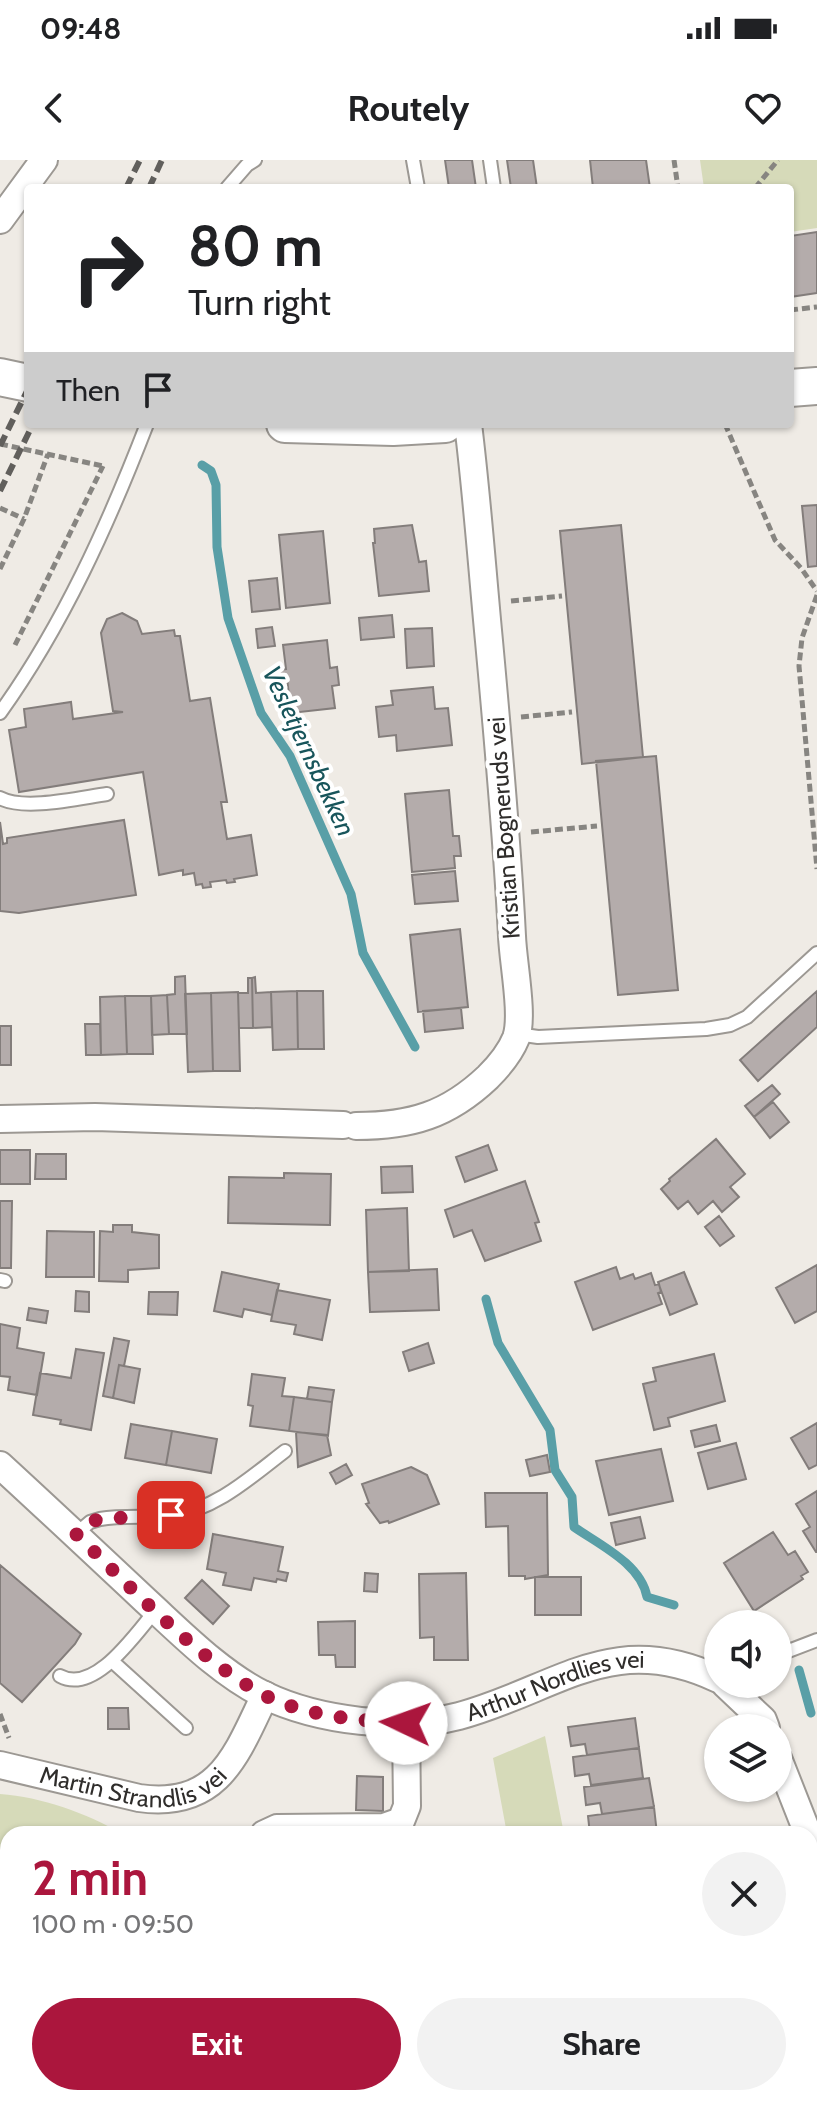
<!DOCTYPE html>
<meta charset="utf-8">
<style>
body{margin:0;font-family:Cabin,sans-serif;background:#f2f2f2;color:#202124;height:100vh;display:flex;flex-direction:column;font-size:30px;white-space:nowrap}
*{box-sizing:border-box;margin:0}
p{font-size:26px;color:#757577}
.icon{flex:none;width:44px;height:44px;fill:none;stroke:currentColor;stroke-width:2;stroke-linecap:round;stroke-linejoin:round}
.map{position:relative;flex:1;overflow:hidden}
.side{position:absolute;left:0px;top:1666px;width:818px;height:280px;display:flex;flex-direction:column;background:#fff;border-radius:24px 24px 0 0;box-shadow:0 2px 6px #0004}
.side>*{flex:none}
.guide{position:absolute;left:24px;top:24px;width:770px;height:244px;border-radius:8px;box-shadow:0 2px 6px #0004;background:#fff;color:#202124;overflow:hidden}
.controls{position:absolute;left:704px;top:1450px;display:grid;gap:16px}
.controls a{display:grid;place-items:center;width:88px;height:88px;border-radius:50%;background:#fff;box-shadow:0 2px 6px #0004;font-size:40px}
.pin{position:absolute;display:grid;place-items:center;width:68px;height:68px;color:#fff;margin:-34px;border-radius:16px;box-shadow:0 4px 12px #0006}
.me{position:absolute;width:88px;margin:-44px;rotate:273deg;stroke-linejoin:round;filter:drop-shadow(0 0 6px #0008)}
.turn{display:flex;align-items:center;gap:28px;height:168px;padding:0 32px;font-size:36px}
.turn .icon{width:104px;height:104px;stroke-width:2.5}
.turn b{display:block;font-size:56px;line-height:68px}
.then{display:flex;align-items:center;height:76px;padding:0 32px;background:#0003;gap:16px;font-size:30px}
.round{display:grid;place-items:center;flex:none;width:84px;height:84px;border-radius:42px;background:#f2f2f2}
.head{display:flex;align-items:center;justify-content:space-between;height:136px;padding:0 32px}
h1{font-size:48px;font-weight:800;line-height:60px;color:#ab163d}
.button{display:flex;gap:16px;margin-top:auto;padding:16px 32px}
.button a{flex:1;height:92px;border-radius:48px;background:#ab163d;color:#fff;font-size:32px;font-weight:800;line-height:92px;text-align:center}
.button a+a{background:#f2f2f2;color:#202124}
.status{display:flex;justify-content:space-between;align-items:center;height:56px;padding:0 40px;background:#fff;direction:ltr}
.status svg{height:22px;fill:currentColor}
header{display:flex;justify-content:space-between;align-items:center;height:104px;padding:0 32px;background:#fff;font-size:36px;font-weight:800}
.map>svg:first-child{display:block}
.green{fill:#d6dab9}
.lines{fill:none;stroke-linecap:round;stroke-linejoin:round}
.stream{stroke:#599fa7;stroke-width:9}
.building{fill:#b4acab;stroke:#837d7b;stroke-width:2}
.lane-casing{stroke:#9c9893;stroke-width:16}
.street-casing{stroke:#9c9893;stroke-width:30}
.secondary-casing{stroke:#9c9893;stroke-width:40}
.path{stroke:#878581;stroke-width:5;stroke-dasharray:8 4;stroke-linecap:butt}
.lane{stroke:#fff;stroke-width:12}
.street{stroke:#fff;stroke-width:26}
.secondary{stroke:#fff;stroke-width:36}
.rail{stroke:#615f5c;stroke-width:6;stroke-dasharray:12 6;stroke-linecap:butt}
.route{stroke:#ab163d;stroke-width:14;stroke-dasharray:0 25.2}
.labels{text-anchor:middle;stroke-width:8;stroke-linejoin:round;paint-order:stroke}
.street-label{font-size:24px;fill:#2f2d2b;stroke:#fff}
.water-label{font-size:26px;font-style:italic;fill:#18555b;stroke:#fff}
</style>
<div class="status"><b>09:48</b><svg viewBox="0 0 49 12"><path d="M0 12V9h3v3zM5 12V6h3v6zM10 12V3h3v9zM15 12V0h3v12zM26 1h20v11H26zM47 4h2v5h-2z"/></svg></div>
<header><svg class="icon" aria-label="back" viewBox="0 0 24 24"><path d="M15 5l-7 7 7 7"/></svg>Routely<svg class="icon" aria-label="heart" viewBox="0 0 24 24"><path d="M12 20l-8-8c-3-5 5-10 8-4 3-6 11-1 8 4z"/></svg></header>
<div class="map">
<svg width="817" height="1946" viewBox="0 0 817 1946">
<rect width="100%" height="100%" fill="#efebe5"/>
<path class="green" d="M700,0H817V68L790,72V28H704Z
M545,1576L564,1674H507L493,1598Z
M0,1634C42,1637 86,1653 123,1674H8V1938H178V1946H0Z"/>
<g class="lines">
<path class="stream" d="M202,305L211,311L216,325L217,387L228,458L261,553L290,596L351,734L363,793L415,887
M486,1139L498,1183L550,1270L555,1310L572,1337L574,1367C600,1385 641,1404 647,1437L674,1445
M799,1510L811,1553"/>
</g>
<path class="building" d="M445,0H472L476,28H449Z
M507,0H533L537,28H511Z
M590,0H646L650,28H593Z
M817,72V133L790,137V76Z
M817,345V406L808,407L802,346Z
M412,365L419,402L426,401L429,431L379,436L373,383H375L374,369Z
M621,365L643,597L582,604L560,371Z
M323,371L330,443L286,448L279,375Z
M277,418L280,449L252,452L249,421Z
M122,453L137,461L142,474L174,470L175,476H180L190,541L210,538L227,642H221L227,679L251,675L257,715L234,719L235,722L227,723L226,720L210,722L211,727L203,728L202,724L196,725L194,713L183,715V710L159,715L143,612L19,632L9,570L26,567L24,549L71,542L73,559L123,552L113,551L101,473L107,459Z
M392,455L394,477L361,480L359,458Z
M272,467L275,486L258,488L256,469Z
M432,468L434,506L407,508L405,469Z
M327,480L330,508L337,507L339,525L332,526L335,548L291,553L287,518H278L277,510L286,509L283,485Z
M433,527L435,549L448,548L452,585L397,591L396,575L379,577L376,547L393,545L391,531Z
M656,596L678,830L618,835L596,601Z
M449,630L453,676H459L461,696H454L455,708L412,712L405,634Z
M124,660L136,735L19,753L0,751V662L3,684L7,683V678Z
M455,711L458,741L415,744L412,715Z
M460,769L468,847L418,852L410,775Z
M185,816L187,874H169L167,835L175,834V817Z
M255,817L256,833L271,832L272,867L253,868L252,818Z
M248,818H252L253,868H239L238,833H248Z
M297,831H323L324,889H298Z
M297,831L298,889L273,890L271,832Z
M817,831V867L758,921L740,900Z
M238,832L240,911H213L211,833Z
M211,833L213,911L188,912L185,834Z
M167,835L169,874L152,875L151,836Z
M125,836L127,894L101,895L100,837Z
M125,836H151L153,894H127Z
M461,848L463,868L425,872L423,851Z
M85,864H100L101,895H86Z
M0,866H11V905H0Z
M772,925L780,934L754,957L745,946Z
M773,942L789,962L770,978L754,957Z
M716,979L745,1014L730,1027L739,1037L722,1052L713,1041L698,1054L688,1041L678,1049L661,1029L670,1021L669,1019Z
M488,985L497,1010L465,1022L456,997Z
M0,990H30V1024H0Z
M36,994H66V1019H35Z
M412,1006L413,1032L382,1033L381,1007Z
M284,1013L331,1014L330,1065L228,1063L229,1017L284,1018Z
M525,1021L539,1062L535,1063L541,1081L485,1101L472,1070L454,1077L445,1050Z
M0,1041H12L11,1108H0Z
M407,1048L409,1111L368,1112L366,1050Z
M719,1056L734,1076L720,1086L705,1067Z
M113,1065H132V1072L159,1075V1108L128,1110V1122L99,1121L100,1071L113,1072Z
M47,1071L94,1072V1117H46Z
M817,1105V1151L795,1163L776,1128Z
M616,1107L620,1119L633,1114L635,1119L651,1113L655,1125L659,1124L661,1132L658,1133L662,1144L593,1170L575,1122Z
M437,1109L439,1150L370,1152L368,1112Z
M222,1112L279,1124L272,1155L244,1149L242,1157L214,1151Z
M684,1112L697,1144L670,1155L658,1122Z
M277,1130L330,1140L322,1180L294,1174L296,1165L271,1161Z
M76,1131L89,1132V1152L75,1151Z
M149,1132H178L177,1155L148,1154Z
M29,1148L48,1151L46,1163L27,1160Z
M0,1164L20,1168L17,1188L44,1193L37,1235L8,1230L10,1217L0,1216Z
M114,1178L129,1181L124,1206L119,1205L113,1238L103,1236Z
M428,1183L434,1203L409,1211L403,1192Z
M76,1189L104,1193L91,1270L60,1264L61,1260L33,1255L40,1213L71,1218Z
M714,1194L725,1241L668,1258L670,1266L654,1270L643,1224L656,1221L653,1208Z
M119,1205L140,1209L134,1243L113,1238Z
M252,1214L285,1218L282,1236L294,1237L289,1271L250,1266L253,1246L248,1245Z
M309,1227L334,1230L332,1242L307,1239Z
M294,1237L332,1242L328,1276L289,1271Z
M817,1263V1305L809,1309L791,1278Z
M131,1264L172,1271L166,1305L125,1298Z
M716,1265L720,1281L695,1287L691,1271Z
M172,1271L217,1279L211,1313L166,1305Z
M296,1272L327,1275L331,1295L298,1307Z
M736,1283L746,1319L708,1329L698,1293Z
M661,1289L673,1341L609,1355L596,1301Z
M547,1295L550,1312L530,1316L526,1300Z
M346,1304L352,1315L336,1324L330,1313Z
M411,1307L427,1315L439,1344L389,1363L388,1361L380,1363L366,1344L369,1343L362,1324Z
M817,1331V1392H816L803,1371L810,1367L796,1344Z
M485,1333H547L548,1415L525,1419V1416H509L508,1366L486,1367Z
M640,1357L645,1378L616,1385L611,1363Z
M773,1372L788,1395L795,1391L808,1412L801,1416L803,1419L754,1451L724,1403Z
M213,1374L283,1387L278,1411L288,1413L286,1421L277,1419L276,1422L254,1418L251,1430L223,1425L226,1413L207,1409Z
M0,1405L81,1474L75,1484L22,1542L0,1523Z
M365,1413L378,1414L377,1432L364,1431Z
M466,1413L468,1500H434V1477L420,1478L419,1414Z
M535,1417H581V1455H535Z
M202,1420L229,1446L213,1464L185,1438Z
M355,1461V1507H336L335,1495H319L318,1462Z
M108,1548H128L129,1569H108Z
M635,1558L639,1588L587,1595L585,1584L571,1586L568,1567Z
M639,1588L643,1618L591,1625L589,1614L575,1616L573,1597Z
M357,1616L383,1617V1651L356,1650Z
M649,1618L654,1647L602,1654L600,1643L586,1645L584,1627Z
M654,1647L657,1674H590L588,1656Z
M817,1925V1946H804L803,1938H810V1926Z
M246,1938H304V1946H246Z
M421,1938H466L454,1946H418L415,1942Z"/>
<g class="lines">
<defs>
<path id="lane" d="M413,0L418,28
M490,0L494,28
M227,28L247,5L255,0
M0,553C63,465 108,365 147,264
M0,638C24,651 79,638 107,634
M517,874L538,877L706,869L730,865L747,857L817,793
M0,1120L5,1121
M76,1374L90,1362L100,1359C123,1355 147,1358 170,1356C215,1350 250,1318 285,1291
M778,1495L817,1480
M112,1501L186,1568
M60,1516C95,1535 136,1473 156,1450"/>
<g id="street">
<path d="M0,60L44,0"/>
<path d="M0,959L95,957L343,965"/>
<path d="M356,966C411,966 448,955 488,917C499,906 510,893 516,878C524,856 513,803 512,776C507,677 498,579 489,481C482,408 477,336 468,264"/>
<path id="s1" d="M0,1305C49,1350 97,1395 146,1441C182,1474 220,1513 264,1535C318,1561 402,1571 459,1556C558,1529 612,1469 718,1519"/>
<path d="M725,1524L763,1560L766,1568"/>
<path d="M778,1598L808,1674"/>
<path id="s2" d="M0,1605L139,1638C218,1649 236,1596 265,1535"/>
<path d="M264,1674L277,1668L384,1667L401,1661L407,1646L406,1563"/>
</g>
<path id="secondary" d="M0,217L28,223
M790,228L817,226
M285,264L393,267L445,264"/>
</defs>
<use href="#lane" class="lane-casing"/>
<use href="#street" class="street-casing"/>
<use href="#secondary" class="secondary-casing"/>
<path class="path" d="M674,0L678,28
M755,28L778,0
M790,150L817,147
M725,264L775,380L801,408L817,431
M0,284L103,306
M0,348L24,359
M0,409L24,359L48,294
M817,435L802,478L799,506L817,709
M511,441L562,436
M15,485L103,306
M521,557L572,552
M531,672L597,666
M0,1554L9,1578
M339,1938L341,1946
M216,1946V1938"/>
<use href="#lane" class="lane"/>
<use href="#street" class="street"/>
<use href="#secondary" class="secondary"/>
<path class="rail" d="M126,28L140,0
M149,28L162,0
M0,286L28,229
M0,331L33,264"/>
</g>
<g class="lines">
<path class="route" d="M171,1355L100,1359L90,1362L76,1374C131,1427 195,1497 262,1534C304,1556 359,1561 406,1563"/>
</g>
<g class="labels">
<g class="street-label">
<text transform="translate(504 668) rotate(-94)" y="8">Kristian Bogneruds vei</text>
<text dy="8" stroke="none"><textPath href="#s1" startOffset="652">Arthur Nordlies vei</textPath></text>
<text dy="8" stroke="none"><textPath href="#s2" startOffset="138">Martin Strandlis vei</textPath></text>
</g>
<g class="water-label">
<text transform="translate(309 591) rotate(65)" y="9">Vesletjernsbekken</text>
</g>
</g>
</svg>
<div class="controls">
<a><svg class="icon" aria-label="sound" viewBox="0 0 24 24"><path d="M4 9h4l5-4v14l-5-4H4zM17 9q2 3 0 6"/></svg></a>
<a><svg class="icon" aria-label="layers" viewBox="0 0 24 24"><path d="M12 4l9 5-9 5-9-5zM3 14l9 5 9-5"/></svg></a>
</div>
<div class="pin" style="left:171px;top:1355px;background:#d93025"><svg class="icon" aria-label="arrive" viewBox="0 0 24 24"><path d="M6 21V4h12l-3 4 3 4H6"/></svg></div>
<svg class="me" style="left:406px;top:1563px" viewBox="-20 -20 40 40"><circle r="19" fill="#fff"/><path d="M0-13L10 11 0 6-10 11z" fill="#ab163d"/></svg>
<div class="guide">
<div class="turn"><svg class="icon" aria-label="right" viewBox="0 0 24 24"><path d="M7 20v-9h11M14 6l5 5-5 5"/></svg><div><b>80 m</b>Turn right</div></div>
<div class="then">Then<svg class="icon" aria-label="arrive" viewBox="0 0 24 24"><path d="M6 21V4h12l-3 4 3 4H6"/></svg></div>
</div>
<section class="side">
<div class="head"><div><h1>2 min</h1><p>100 m · 09:50</p></div><a class="round"><svg class="icon" aria-label="close" viewBox="0 0 24 24"><path d="M6 6l12 12M18 6L6 18"/></svg></a></div>
<div class="button"><a>Exit</a><a>Share</a></div>
</section>
</div>
